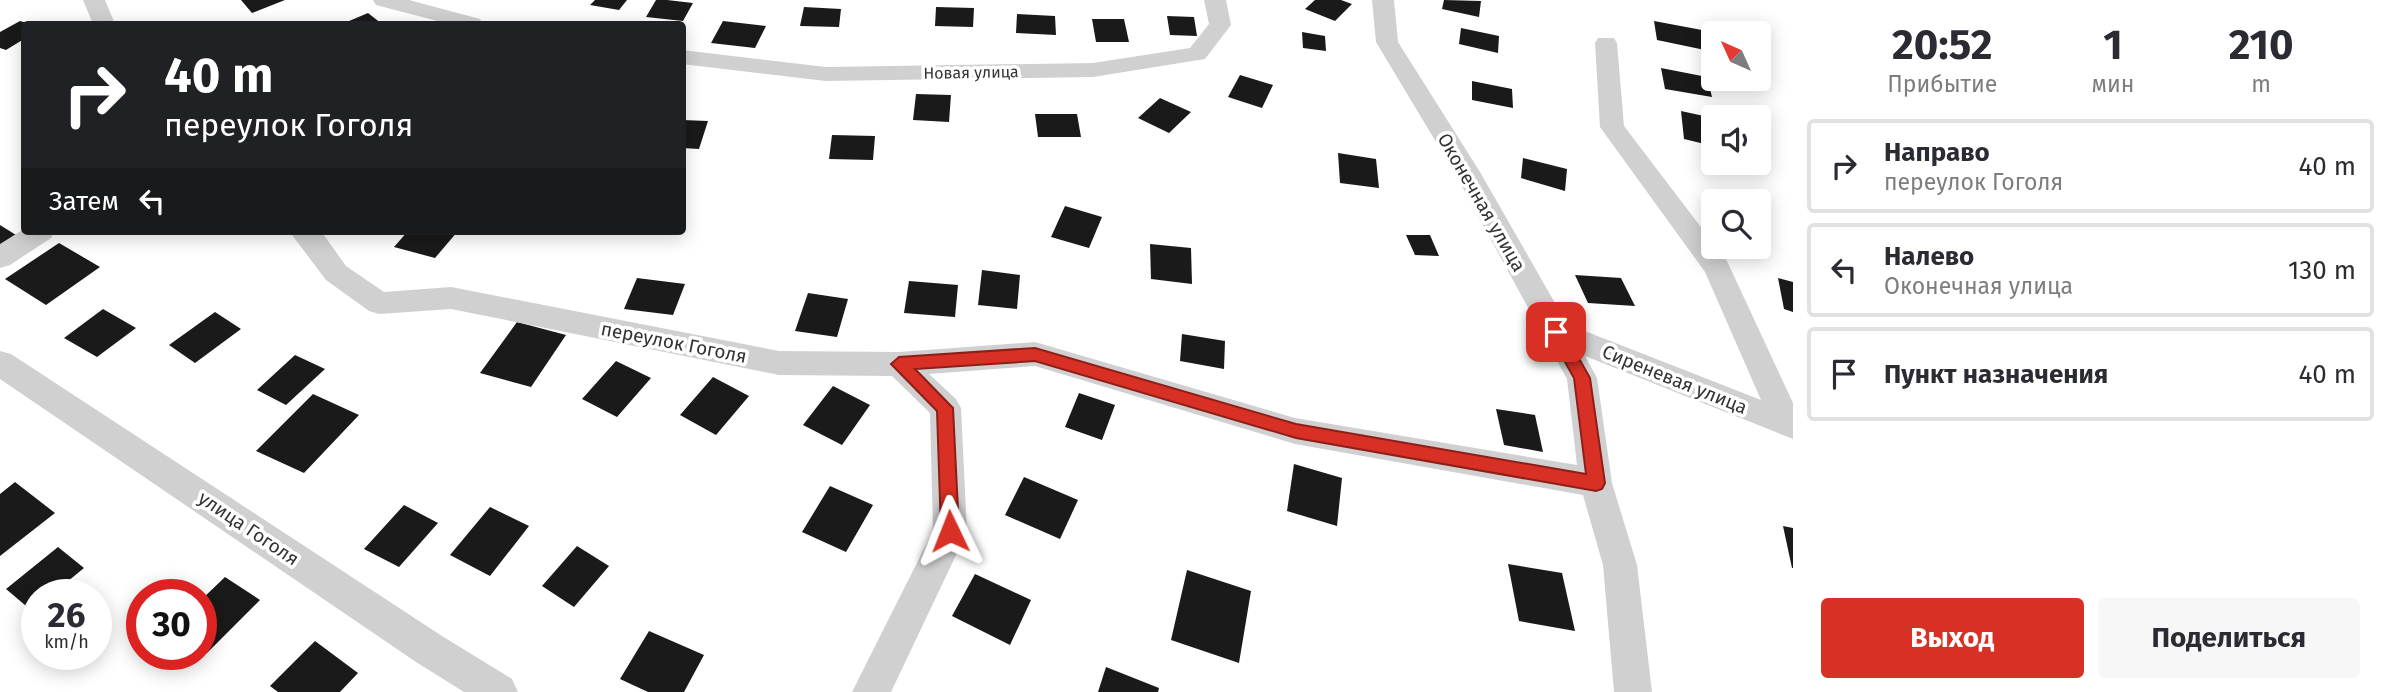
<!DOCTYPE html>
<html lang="ru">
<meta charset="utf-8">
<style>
body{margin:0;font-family:"Fira Sans",sans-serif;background:#f7f7f7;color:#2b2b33;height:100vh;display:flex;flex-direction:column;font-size:26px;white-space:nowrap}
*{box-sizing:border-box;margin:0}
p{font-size:23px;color:#7c7c81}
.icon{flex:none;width:38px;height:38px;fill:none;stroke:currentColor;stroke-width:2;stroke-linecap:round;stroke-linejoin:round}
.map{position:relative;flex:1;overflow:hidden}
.sheet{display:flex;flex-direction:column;background:#fff;width:595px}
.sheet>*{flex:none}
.top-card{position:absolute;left:21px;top:21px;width:665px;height:214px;border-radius:7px;box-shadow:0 4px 18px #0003;background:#202124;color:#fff;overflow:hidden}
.needle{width:46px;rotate:315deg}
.fabs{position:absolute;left:1701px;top:21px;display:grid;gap:14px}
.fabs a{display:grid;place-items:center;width:70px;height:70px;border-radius:7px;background:#fff;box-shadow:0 4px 18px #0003;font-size:35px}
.speed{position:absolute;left:21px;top:579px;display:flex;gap:14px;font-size:35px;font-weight:700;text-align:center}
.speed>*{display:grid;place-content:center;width:91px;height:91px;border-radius:50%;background:#fff;box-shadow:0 4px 18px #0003;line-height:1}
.speed small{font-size:18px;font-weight:400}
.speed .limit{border:10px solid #d22;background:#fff;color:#111}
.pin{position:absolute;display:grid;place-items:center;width:60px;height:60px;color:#fff;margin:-30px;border-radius:14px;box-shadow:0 4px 10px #0006}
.me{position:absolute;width:77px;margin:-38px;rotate:358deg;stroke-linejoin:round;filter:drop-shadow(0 0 5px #0008)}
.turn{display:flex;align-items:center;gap:24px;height:147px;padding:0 28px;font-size:32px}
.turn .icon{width:91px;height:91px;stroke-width:2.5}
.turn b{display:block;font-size:49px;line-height:60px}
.then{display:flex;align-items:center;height:66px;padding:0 28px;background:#0003;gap:14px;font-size:26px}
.eta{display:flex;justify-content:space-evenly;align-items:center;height:119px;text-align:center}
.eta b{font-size:42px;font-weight:700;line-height:49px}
.primary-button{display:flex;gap:14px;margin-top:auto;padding:14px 28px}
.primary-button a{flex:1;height:80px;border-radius:7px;background:#d93025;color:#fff;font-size:28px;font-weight:700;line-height:80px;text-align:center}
.primary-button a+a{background:#f7f7f7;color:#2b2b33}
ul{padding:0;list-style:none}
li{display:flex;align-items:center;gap:21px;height:94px;margin:0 14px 10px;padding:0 14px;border:4px solid #e1e1e2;border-radius:7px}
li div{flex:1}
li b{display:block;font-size:26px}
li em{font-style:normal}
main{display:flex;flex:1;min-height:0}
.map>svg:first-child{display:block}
.building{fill:#1a1a1a}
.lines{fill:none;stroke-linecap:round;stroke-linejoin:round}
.street{fill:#d0d0d0;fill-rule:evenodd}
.route{fill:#d93025;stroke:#8d1f18;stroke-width:2}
.labels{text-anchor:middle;stroke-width:7;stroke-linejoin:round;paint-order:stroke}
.far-street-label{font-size:16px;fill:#333;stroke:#fff}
.street-label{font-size:19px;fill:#333;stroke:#fff}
</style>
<main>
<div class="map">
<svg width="1793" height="692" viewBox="0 0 1793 692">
<rect width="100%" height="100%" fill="#fff"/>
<path class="building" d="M241,0H285L252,13Z
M595,0H627L619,10L590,5Z
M656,0H667L693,3L683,21L646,17Z
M1315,0H1341L1352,4L1335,21L1305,9Z
M1444,0L1481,1L1479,17L1442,9Z
M804,7L841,9L839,27L800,26Z
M936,7L974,8L973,27L935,26Z
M368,13L382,24H342Z
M1017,14L1055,16L1056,35L1016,33Z
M1167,16L1194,17L1197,36L1170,35Z
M1092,19H1124L1129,42H1096Z
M20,21L30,24H24V39L6,50L0,48V32Z
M723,21L766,26L755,48L711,43Z
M1654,21L1702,30L1705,50L1657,40Z
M1461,28L1499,36L1498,53L1459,44Z
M1302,32L1325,36L1326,51L1303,48Z
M1661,68L1707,77L1712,97L1665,89Z
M1240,75L1273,85L1262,108L1228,97Z
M1472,81L1512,89L1513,108L1472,100Z
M916,94L951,95L949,122L913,120Z
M1160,98L1191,112L1169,133L1138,118Z
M1681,111L1713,118V146L1684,139Z
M1035,114H1077L1081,137H1038Z
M682,120L708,121L699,149L682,148Z
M832,135L875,136L873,160L829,159Z
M1338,153L1376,159L1379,188L1340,183Z
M1523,158L1567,169L1565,191L1521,178Z
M1719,192L1756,200V201H1721Z
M1065,206L1102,217L1089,248L1051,237Z
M0,225L16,235L0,246Z
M408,231H458L435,258L394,247Z
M1406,235H1430L1439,256L1415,255Z
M59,243L100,267L46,305L5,279Z
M1150,244L1191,248L1192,284L1151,279Z
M982,270L1020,275L1017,309L978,305Z
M1575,275L1621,278L1635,306L1588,303Z
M637,278L685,284L673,315L624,309Z
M1778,278L1793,282V312L1784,309Z
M909,281L958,285L955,317L904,313Z
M808,293L848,299L837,337L795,331Z
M103,309L136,328L97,357L64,338Z
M215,312L241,329L195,363L169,345Z
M517,322L566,335L531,387L480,373Z
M1182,334L1225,341L1224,369L1180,361Z
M295,355L325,369L286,405L257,390Z
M616,361L651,378L617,417L582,399Z
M713,377L749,396L716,435L680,415Z
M833,386L870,405L842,445L803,425Z
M1079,393L1115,405L1102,440L1065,427Z
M313,394L359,415L304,473L256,451Z
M1496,409L1535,415L1543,452L1504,445Z
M1294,464L1342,478L1337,526L1287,511Z
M1024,477L1078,500L1060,539L1005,515Z
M15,482L55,513L0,556V494Z
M830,486L873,505L846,552L802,532Z
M404,505L438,523L399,567L364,549Z
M490,507L529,526L490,576L450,555Z
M1783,526L1793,528V568H1792Z
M577,546L609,566L574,607L542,586Z
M58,547L84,568L51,595H37V606L32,611L6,589Z
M1508,564L1562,573L1575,631L1519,621Z
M1187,570L1251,591L1239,663L1171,640Z
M975,574L1031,600L1010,645L952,616Z
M225,577L260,600L207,653L201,649V600Z
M649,631L704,655L684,692H648L620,679Z
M315,641L358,673L340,692H278L270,686Z
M1106,667L1159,688L1158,692H1098Z"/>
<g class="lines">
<path class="street" d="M83,0H105L115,24H93Z
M373,0H409L480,19L483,24H449L376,5Z
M1204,0H1226L1231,25L1205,59L1093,77L826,81L682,64V50L826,67L1093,63L1190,48L1209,24Z
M1372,0H1394L1398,42L1480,172L1567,324L1761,400L1705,272L1600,127L1595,43L1598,38H1614L1617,43L1624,126L1713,243V247H1716L1727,261L1793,403V439L1585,356L1597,378L1612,483L1637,565L1652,692H1614L1603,565L1583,495L1295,444L1035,366L929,374L956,399L961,408L967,532L891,692H852L933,531L930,413L892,376L779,375L451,309L379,314L369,311L326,280L289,231H321L346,266L384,292L451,287L779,351L899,352L1035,342L1295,418L1577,465L1567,379L1454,172L1376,42Z
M24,229V231H55L51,238L10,265L0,268V244Z
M0,351L11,354L442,636L512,679L518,692H464L416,662L0,379Z"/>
</g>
<path class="route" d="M1556,326L1562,328L1590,378L1605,483L1602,489L1596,491L1296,438L1035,361L915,369L953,408L959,531L956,537L950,540L943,537L941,531L937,411L891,364L899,357L1035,348L1296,424L1586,474L1574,378L1548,332Z"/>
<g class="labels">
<g class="far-street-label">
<text transform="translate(971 72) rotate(-1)" y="6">Новая улица</text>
</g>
<g class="street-label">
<text transform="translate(1482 202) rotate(60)" y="7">Оконечная улица</text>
<text transform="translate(674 342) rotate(11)" y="7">переулок Гоголя</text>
<text transform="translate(1675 379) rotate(22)" y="7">Сиреневая улица</text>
<text transform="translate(249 528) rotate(34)" y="7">улица Гоголя</text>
</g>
</g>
</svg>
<div class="fabs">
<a><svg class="needle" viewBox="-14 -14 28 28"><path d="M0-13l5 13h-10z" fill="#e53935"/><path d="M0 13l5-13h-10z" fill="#7c7c81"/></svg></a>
<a><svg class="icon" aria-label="sound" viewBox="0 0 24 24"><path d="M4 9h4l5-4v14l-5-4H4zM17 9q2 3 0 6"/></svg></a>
<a><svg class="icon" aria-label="search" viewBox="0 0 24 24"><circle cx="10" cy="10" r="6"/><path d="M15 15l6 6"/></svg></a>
</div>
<div class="speed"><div>26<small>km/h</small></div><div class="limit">30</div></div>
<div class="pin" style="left:1556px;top:332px;background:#d93025"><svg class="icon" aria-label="arrive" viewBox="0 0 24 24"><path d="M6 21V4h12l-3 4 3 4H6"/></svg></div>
<svg class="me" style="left:950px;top:531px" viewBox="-20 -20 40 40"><path d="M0-17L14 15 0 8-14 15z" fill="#d93025" stroke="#fff" stroke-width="4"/></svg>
<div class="top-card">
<div class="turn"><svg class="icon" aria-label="right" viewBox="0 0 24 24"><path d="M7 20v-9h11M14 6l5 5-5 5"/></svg><div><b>40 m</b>переулок Гоголя</div></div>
<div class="then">Затем<svg class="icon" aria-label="left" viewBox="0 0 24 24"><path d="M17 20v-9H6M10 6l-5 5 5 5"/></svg></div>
</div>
</div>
<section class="sheet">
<div class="eta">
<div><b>20:52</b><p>Прибытие</p></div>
<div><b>1</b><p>мин</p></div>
<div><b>210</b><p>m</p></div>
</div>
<ul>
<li><svg class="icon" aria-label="right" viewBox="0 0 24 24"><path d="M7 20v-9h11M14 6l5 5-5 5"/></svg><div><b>Направо</b><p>переулок Гоголя</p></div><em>40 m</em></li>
<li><svg class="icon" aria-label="left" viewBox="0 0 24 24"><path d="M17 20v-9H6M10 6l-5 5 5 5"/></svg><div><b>Налево</b><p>Оконечная улица</p></div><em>130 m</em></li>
<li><svg class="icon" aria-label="arrive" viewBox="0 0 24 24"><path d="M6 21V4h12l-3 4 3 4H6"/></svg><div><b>Пункт назначения</b></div><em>40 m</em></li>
</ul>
<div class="primary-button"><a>Выход</a><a>Поделиться</a></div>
</section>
</main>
